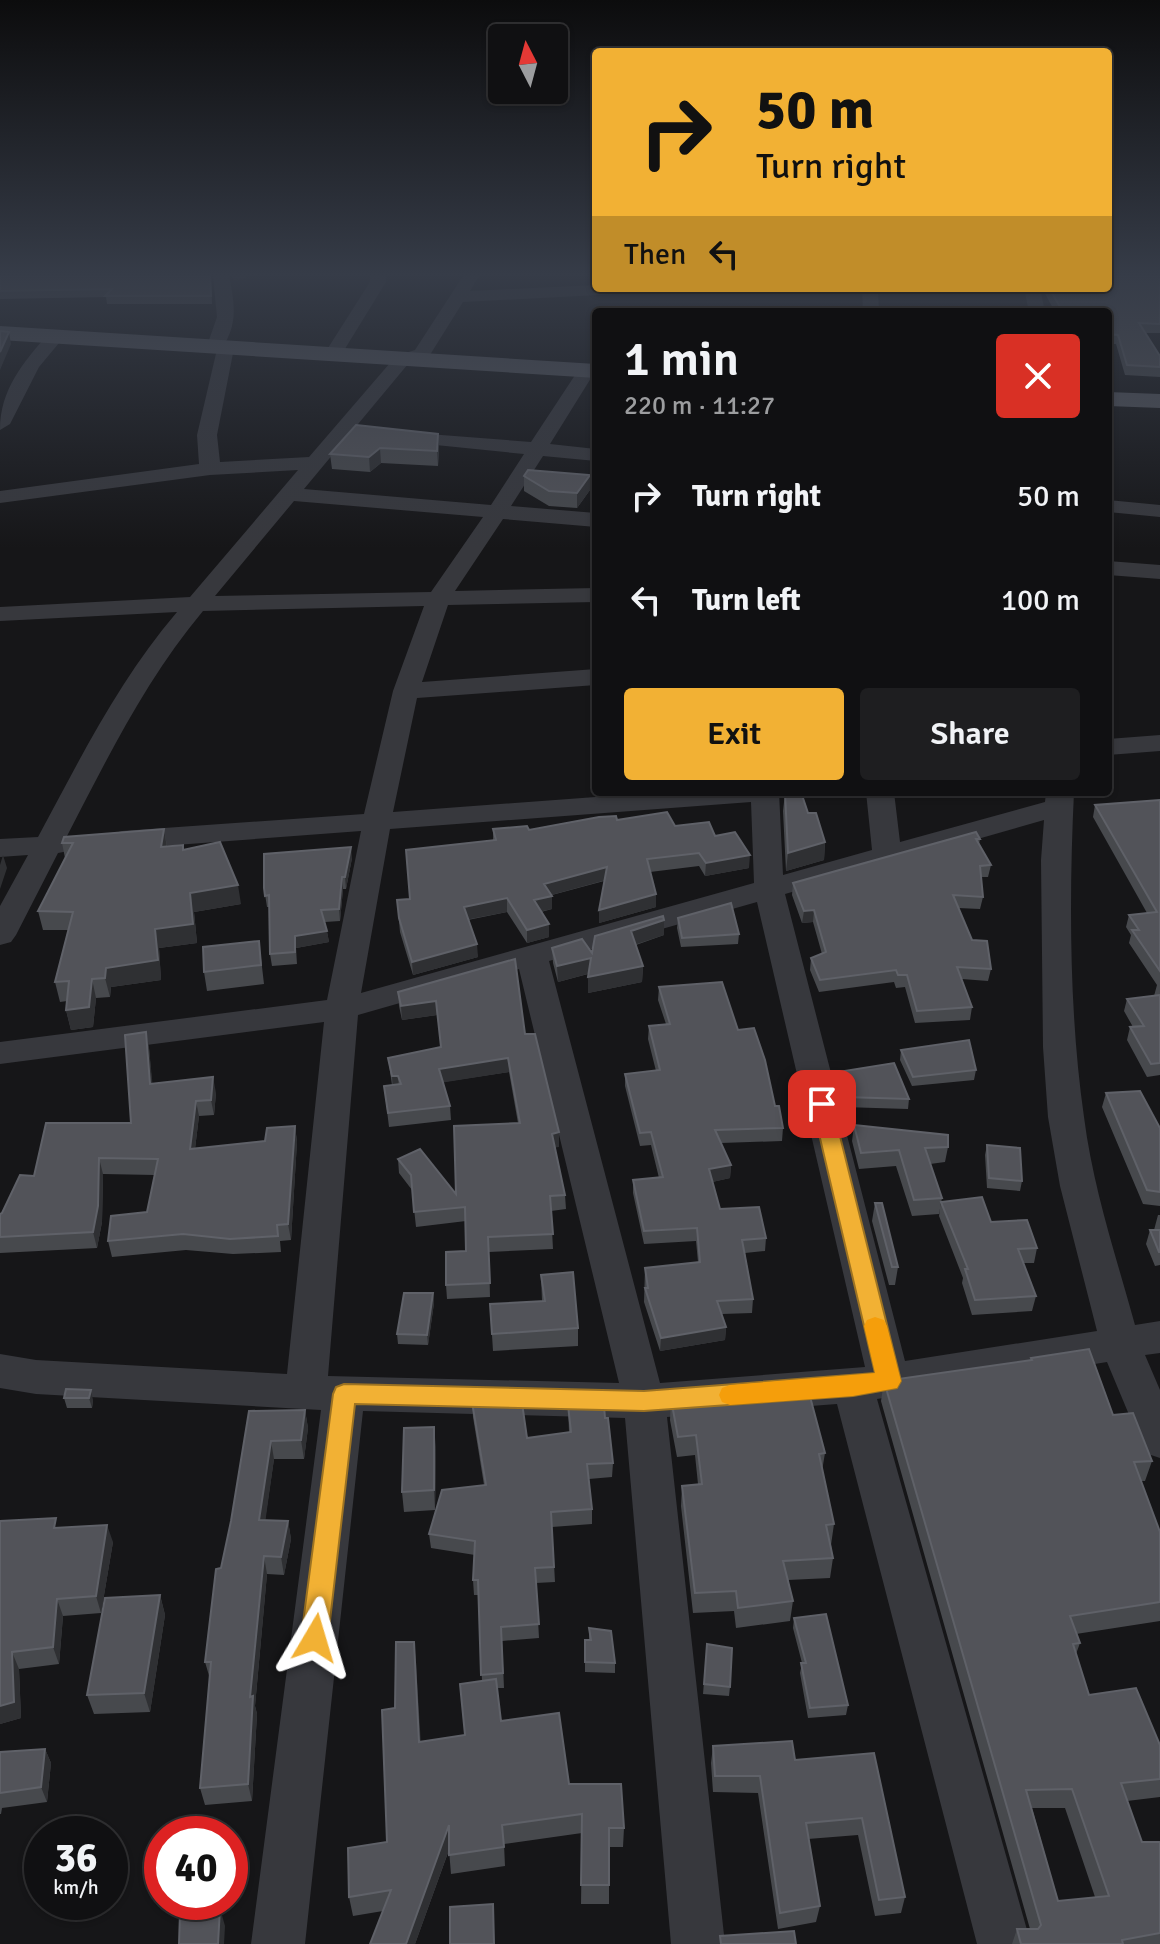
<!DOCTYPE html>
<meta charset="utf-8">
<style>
body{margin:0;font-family:Signika,sans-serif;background:#1e1e20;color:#f1f3f6;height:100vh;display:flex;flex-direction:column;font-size:30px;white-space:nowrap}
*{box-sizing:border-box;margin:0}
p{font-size:26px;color:#9c9d9f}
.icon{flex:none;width:44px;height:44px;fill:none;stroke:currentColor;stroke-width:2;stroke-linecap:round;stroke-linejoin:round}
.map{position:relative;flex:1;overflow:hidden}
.panel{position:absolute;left:592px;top:308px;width:520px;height:488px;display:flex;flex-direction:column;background:#101012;border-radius:8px;box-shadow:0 2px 6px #0004,0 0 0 2px #303032}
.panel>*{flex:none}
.hud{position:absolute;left:592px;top:48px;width:520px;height:244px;border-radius:8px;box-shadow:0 2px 6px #0004,0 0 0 2px #303032;background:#f2b134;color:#111;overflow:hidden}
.needle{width:52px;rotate:354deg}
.fabs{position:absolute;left:488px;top:24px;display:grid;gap:16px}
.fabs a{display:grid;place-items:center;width:80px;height:80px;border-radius:8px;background:#101012;box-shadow:0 2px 6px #0004,0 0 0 2px #303032;font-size:40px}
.speed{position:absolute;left:24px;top:1816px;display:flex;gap:16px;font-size:40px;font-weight:700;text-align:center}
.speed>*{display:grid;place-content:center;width:104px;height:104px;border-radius:50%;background:#101012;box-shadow:0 2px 6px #0004,0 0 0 2px #303032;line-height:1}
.speed small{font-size:20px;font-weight:400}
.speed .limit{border:12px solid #d22;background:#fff;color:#111}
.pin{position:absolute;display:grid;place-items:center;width:68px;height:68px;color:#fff;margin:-34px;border-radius:16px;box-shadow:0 4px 12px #0006}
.me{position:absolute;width:88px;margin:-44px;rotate:7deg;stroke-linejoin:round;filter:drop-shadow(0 0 6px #0008)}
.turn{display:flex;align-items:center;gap:28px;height:168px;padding:0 32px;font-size:36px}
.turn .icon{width:104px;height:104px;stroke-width:2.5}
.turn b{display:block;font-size:56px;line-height:68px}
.then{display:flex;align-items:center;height:76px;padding:0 32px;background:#0003;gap:16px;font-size:30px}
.round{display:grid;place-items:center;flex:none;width:84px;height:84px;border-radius:8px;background:#1e1e20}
.head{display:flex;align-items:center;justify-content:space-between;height:136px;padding:0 32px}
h1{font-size:48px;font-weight:600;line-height:60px}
.action{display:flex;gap:16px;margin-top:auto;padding:16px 32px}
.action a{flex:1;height:92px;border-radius:8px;background:#f2b134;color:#111;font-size:32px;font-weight:600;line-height:92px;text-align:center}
.action a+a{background:#1e1e20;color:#f1f3f6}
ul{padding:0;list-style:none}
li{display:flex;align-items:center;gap:24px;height:104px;padding:0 32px}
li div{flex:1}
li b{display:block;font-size:30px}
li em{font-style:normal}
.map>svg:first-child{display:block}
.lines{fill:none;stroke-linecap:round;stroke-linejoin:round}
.minor{fill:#37383d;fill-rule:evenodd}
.major{fill:#53555c;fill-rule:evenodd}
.wall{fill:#47494d;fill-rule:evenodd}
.shaded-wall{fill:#2f3033}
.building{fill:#525359;stroke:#5f6168;stroke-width:2;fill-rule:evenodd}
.route{fill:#f2b134;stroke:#9d7322;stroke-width:2}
.slow{fill:#f59e0b}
</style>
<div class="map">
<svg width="1160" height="1944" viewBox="0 0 1160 1944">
<rect width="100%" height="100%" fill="#161618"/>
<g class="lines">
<path class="minor" d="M213,276H229C234,300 238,321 225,343L234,348L217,435L220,462L309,457L396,356L415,350L463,276H479L470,291L596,285V288H644L636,293L463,302L428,358L408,364L304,489L491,505L524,454L396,441L389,439L386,435L389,431L531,442L581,366L587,365L596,370L550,444L596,449V461L543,456L511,506L596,513V527L503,519L455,591L596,588V602L448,605L422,682L596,669V685L417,698L393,812L663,792H779L783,875L872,850L866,792H894L900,842L1045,802L1046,792H1074C1069,896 1069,1013 1084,1117C1093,1188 1116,1256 1135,1325L1160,1321V1353L1145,1355L1160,1390V1458L1145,1453L1107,1362L877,1399L1031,1944H977L837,1404L667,1417L725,1944H671L625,1418L363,1411L305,1944H251L321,1410L36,1394L0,1388V1354L36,1360L287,1374L324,1022L0,1064V1042L327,1000L361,831L122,849L112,846L108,840L112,834L122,831L364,814L393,691L424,606L203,611C146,679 108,757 67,836L74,838L79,844L74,850L58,853L16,935L11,942L0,945V906L28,855L0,857V839L38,837C80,759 119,680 177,612L0,621V607L190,597L298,470L210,475L0,503V491L199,464L197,435L218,345L209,340L217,317ZM294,501L483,517L431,592L215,596ZM751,802L754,883L361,993L390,829ZM1044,820L1041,860L1043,1047L1048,1117L1060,1186L1097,1331L905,1361L785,894ZM757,902L865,1367L660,1383L549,961ZM519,969L619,1383L328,1376L358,1015Z
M370,276H386V282L343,352H331L328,348L370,282Z
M862,288H878L879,312H863Z
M1024,288H1040L1045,312H1029Z
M55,332L64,337L39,367L10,424L0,430C0,389 23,363 49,333Z
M1108,500L1160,505V517L1108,512Z
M1108,561L1160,565V579L1108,575Z
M1160,735V751L1108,755V739Z"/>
<path class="major" d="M0,326L596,364V378L0,340Z
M1108,392L1160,394V408L1108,406Z"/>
</g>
<path class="wall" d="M0,276H211L212,304H107L106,297L0,299Z
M1160,276V333H1145L1160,356V377L1125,375L1116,344H1108V312H1055L1042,288H1108Z
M356,425L439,448L438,466L381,463L370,472L332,469L330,454Z
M590,475V490L577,508L549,506L524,491V476Z
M785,793L825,842L824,860L786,871L783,811Z
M1160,800V1075L1147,1077L1127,1040L1130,1027H1133L1124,1011L1127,999L1154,996L1157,985L1129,943L1131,935L1126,927L1129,915L1147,913L1093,817L1095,805Z
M617,820L675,826L715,836L749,868L705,876L699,866L650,872L656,907L599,923L604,881L552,895V909L541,912L549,937L527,943L507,912L468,920L478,957L413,975L400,932L397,900L410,899L493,841V829L529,830Z
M164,829L167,846L183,845V850L241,904L194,912L197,943L159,948L161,980L111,987L110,997L96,998L93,1027L71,1030L66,1010L67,1001L60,1002L55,982L68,930H43L38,911L65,858L62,843Z
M980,839L979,844L991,865L988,877H981L983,897L980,909L958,908L972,940L991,969L988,981L962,979L972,1007L970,1020L915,1023L905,987L896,988L894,982L819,992L810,970L811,958L822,954L813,922L802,923L792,895L793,883Z
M352,858L346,889H343L340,921L325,922L329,942L296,948L297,964L272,966L270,954L269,907H267L264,888Z
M678,918L739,934L738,944L681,947L677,928Z
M664,920V935L636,945L643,966L642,982L588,993V974L558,982L553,963L552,948L592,953Z
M259,941L264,984L207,991L204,972Z
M659,987L738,1030L775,1106L783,1128L782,1141L721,1143L731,1165L730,1178L712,1182L720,1209L766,1238L765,1251L745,1253L753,1299L752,1313L722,1314L726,1327L725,1340L660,1351L644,1302L645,1268L698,1262L696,1241L644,1244L633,1193V1180L659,1178L651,1145L640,1146L625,1086V1074L656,1071L648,1039L649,1026L666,1024L658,1000Z
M398,992L525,1034L559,1132V1147H555L565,1195L566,1209L551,1211L553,1249L489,1252L490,1297L447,1299L446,1285L466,1251V1221L416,1227L412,1190L399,1173L398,1159L456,1194L518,1123L509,1072L443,1082L450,1106L451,1120L389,1127L384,1086L392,1085L388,1058L441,1047L437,1015L402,1020L399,1006Z
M146,1032L149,1048L152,1084L216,1093L214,1115L199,1116L195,1149L265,1141L295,1126L297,1142L291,1240L280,1241L281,1252L233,1254L186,1250L112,1257L108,1241L147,1212L155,1175L103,1174L102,1222L97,1248L0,1253V1214L2,1213L34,1176L131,1123Z
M901,1050L976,1070L974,1080L912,1086L900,1060Z
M838,1072L909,1099L908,1109L843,1107L836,1082Z
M1106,1093L1160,1128V1206L1143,1204L1102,1107Z
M854,1125L948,1147L945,1162L930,1164L942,1198L939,1214L912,1216L896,1166L859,1169L852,1141Z
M987,1145L1022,1181L1020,1191L987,1188L985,1155Z
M941,1202L991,1222L1037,1248L1034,1263H1023L1036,1296L1032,1311L972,1315L962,1283L963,1278L939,1216Z
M875,1203L898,1267L895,1285H889L872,1221Z
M1158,1215H1160V1265L1155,1266L1146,1244L1150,1230H1154Z
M541,1275L578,1328V1346L493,1351L490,1304L542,1301Z
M433,1293L434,1303L428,1345L398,1344L397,1334Z
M1031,1358L1113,1415L1152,1461L1145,1481H1141L1160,1532V1621L1076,1634L1080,1643L1076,1654L1089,1695L1160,1745V1797L1127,1801L1142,1842H1160V1944H1012L1017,1929H1030L881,1401L884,1381L1031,1360ZM1032,1808H1065L1095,1897L1058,1901Z
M66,1389L93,1400L92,1408H67L64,1398Z
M671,1399L825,1453L822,1471L834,1524L831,1545L833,1558L830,1578L788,1580L793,1601L790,1621L736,1628L734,1611L693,1613L681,1506L682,1486L698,1484L695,1455L677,1457L670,1420Z
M472,1402L527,1438L569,1432L568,1405L613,1463L612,1477L589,1479L592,1509V1524L552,1527L555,1582L536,1583L539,1638L502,1641L504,1688H497L501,1721L569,1784L624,1828L623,1847H609V1904H581L582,1833L504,1844L505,1866L451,1874L449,1850L415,1944H370L383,1911L353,1916L349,1897L387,1842L395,1708L414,1642L420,1742L464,1735L482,1681L478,1595H474L473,1580L475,1555L431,1548L429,1534L484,1485L473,1417Z
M305,1410L308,1428L304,1459H274L265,1520L288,1521L291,1539L284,1575L267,1574L255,1706L257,1714L252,1801L205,1805L200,1788L210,1679L205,1662L221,1568L231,1521L249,1411Z
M436,1447L435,1510L404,1512L402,1492Z
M0,1521L59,1528L113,1542L101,1613L63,1616L59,1664L19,1669L21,1718L0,1724Z
M160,1595L165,1615L150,1712L94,1714L87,1695Z
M794,1618L848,1705L846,1715L808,1718L800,1673L802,1663L793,1628Z
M589,1628L615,1663V1673L585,1672V1640H589Z
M707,1644L730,1687L729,1696L703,1694Z
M713,1746L795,1760L874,1753L905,1897L901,1913L875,1916L858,1835L808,1839L820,1906L816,1922L778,1929L758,1793L713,1792L711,1763Z
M45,1749L51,1763L47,1802L2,1808L1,1814H0V1752Z"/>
<path class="shaded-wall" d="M232,276H245L246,279L233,280Z
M9,332L11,344L0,370V352Z
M438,434L439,448L438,466L437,451Z
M380,448L381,463L370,472L369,457Z
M590,475V490L577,508V493Z
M164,829L167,848L161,847Z
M825,842L824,860L786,871L788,853Z
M351,847L352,858L346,889L345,877Z
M3,855L7,868L0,889V865Z
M750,855L749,868L705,876L706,863Z
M607,867L606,880L544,897V884Z
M342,877L343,889L340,921L339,909Z
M238,885L241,904L194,912L197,943L159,948L161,980L111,987L110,997L105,978L106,968L155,929L190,893Z
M656,894V907L599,923V910Z
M552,896V909L534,913V900Z
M507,898V912L465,920L464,907Z
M814,910L813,922L802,923L804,911Z
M664,920V935L631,946V931Z
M549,924V937L527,943V930Z
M327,931L329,942L296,948L297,964L295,936Z
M477,944L478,957L413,975L412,962Z
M591,958V973L558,982L557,966Z
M643,966L642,982L588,993V977Z
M92,979L96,998L93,1027L71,1030L66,1010Z
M436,1001L437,1015L402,1020L401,1006Z
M146,1032L149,1048L154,1099L150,1084Z
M508,1058L509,1072L440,1083L439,1069Z
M392,1076H398L399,1090L393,1091Z
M213,1077L216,1093L214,1115L211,1100Z
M196,1101L199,1116L193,1165L190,1149Z
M295,1126L297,1142L291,1240L288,1224Z
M559,1132V1147L552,1148V1134Z
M99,1158L103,1174L102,1222L97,1248L93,1232Z
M731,1165L730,1178L708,1183L709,1169Z
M433,1293L434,1303L428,1345L427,1335Z
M726,1327L725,1340L660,1351L661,1338Z
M91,1390L93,1400L92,1408L89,1398Z
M305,1410L308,1428L304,1459L301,1440Z
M434,1427L436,1447L435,1510L434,1490Z
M271,1441L274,1459L263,1538L259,1520Z
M288,1521L291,1539L284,1575L281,1557Z
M107,1525L113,1542L101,1613L96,1596Z
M264,1556L267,1574L255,1706L257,1714L252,1801L248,1784L250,1697Z
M160,1595L165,1615L150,1712L144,1693Z
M57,1599L63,1616L59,1664L53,1647Z
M414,1642L416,1662L422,1762L419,1742Z
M12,1652L19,1669L21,1718L0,1724V1706Z
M45,1749L51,1763L47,1802L41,1787Z
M449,1825L451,1844L415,1944H406Z
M220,1908L225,1926L224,1944H218Z"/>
<path class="building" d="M0,276H210L211,296H105L112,289L0,291Z
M1108,276H1160V324L1139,323L1160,356V367L1127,365L1118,335L1108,334V312H1063L1049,288H1108Z
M0,331L9,332L0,352Z
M356,425L438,434L437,451L380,448L369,457L330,454Z
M528,470L590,475L577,493L549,491L524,476Z
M801,792L808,813H816L825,842L788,853L785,793Z
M1160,800V971L1132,930H1139L1129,915L1157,912L1095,805Z
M667,812L675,826L709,822L715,836L735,832L750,855L706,863L699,853L647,859L656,894L599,910L607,867L544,884L552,896L534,900L549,924L527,930L507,898L464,907L477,944L412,962L399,918L397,900L410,899L406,850L496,840L493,829L527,826L529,830L599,817L616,816L617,820Z
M164,829L161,847L183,845V850L220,842L238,885L190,893L193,924L155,929L158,960L106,968L105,978L92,979L89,1007L66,1010L69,981L55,982L73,912L38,911L73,843H62L64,837Z
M976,832L980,839H976L991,865L980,866L983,897L953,895L972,940L987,941L991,969L957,967L972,1007L917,1011L907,975H898L896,970L820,980L811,958L826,952L814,910L804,911L793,883Z
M351,847L345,877H342L339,909L321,910L327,931L295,936V952L270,954L269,895L265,896L264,888V854Z
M731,903L739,934L682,938L678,918Z
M663,916L664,920L631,931L643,966L588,977L591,958L557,966L552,948L582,939L592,953L595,936Z
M259,941L261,965L204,972L203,947Z
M515,959L525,1034H535L559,1132L552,1134L565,1195L550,1196L553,1234L488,1237L490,1283L446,1285V1252L466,1251L465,1207L414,1212L411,1175L398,1159L420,1149L456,1194L454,1126L520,1123L508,1058L439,1069L450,1106L388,1113L384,1086L401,1084L398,1076H392L388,1058L441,1047L436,1001L401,1006L398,992Z
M722,982L738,1030L754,1028L765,1060L775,1106H779L783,1128L715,1130L731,1165L709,1169L720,1209L759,1207L766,1238L742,1240L753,1299L717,1301L726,1327L661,1338L645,1288H648L645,1268L700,1262L697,1228L644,1231L633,1180L663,1177L651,1132L640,1133L625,1074L660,1070L649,1026L670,1024L659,987Z
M1160,995V1063L1151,1064L1130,1027L1144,1026L1127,999Z
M146,1032L150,1084L213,1077L211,1100L196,1101L190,1149L265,1141L267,1128L295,1126L288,1224L277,1225L278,1236L230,1239L183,1234L108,1241L111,1216L147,1212L158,1159L99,1158L98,1206L93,1232L0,1237V1214L2,1213L20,1175L34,1176L46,1123H131L125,1035Z
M969,1040L976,1070L913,1077L901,1050Z
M894,1063L909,1099L844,1097L838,1072Z
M1140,1091L1160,1128V1192L1147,1190L1106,1093Z
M854,1125L948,1135V1147L925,1148L942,1198L914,1200L899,1150L861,1153Z
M987,1145L1020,1148L1022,1181L989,1178Z
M982,1197L991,1222L1027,1220L1037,1248L1018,1249L1036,1296L975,1300L965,1269H968L941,1202Z
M875,1203H882L898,1267H892Z
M1150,1230H1160V1252H1159Z
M573,1272L578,1328L492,1334L490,1304L545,1301L541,1275Z
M404,1293H433L427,1335L397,1334Z
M1089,1349L1113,1415L1133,1413L1152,1461L1134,1462L1160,1532V1602L1070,1616L1080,1643L1073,1644L1089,1695L1136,1688L1160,1745V1779L1121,1783L1142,1842H1160V1933L1122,1940L1123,1944H1021L1017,1929H1038L1041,1925L884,1381L1032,1360L1031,1358ZM1072,1789L1109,1896L1058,1901L1026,1790Z
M66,1389L91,1390L89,1398H64Z
M808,1389L825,1453L819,1454L834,1524L826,1525L833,1558L783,1561L793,1601L738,1608L736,1591L695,1593L682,1486L702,1484L696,1435L678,1437L671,1399Z
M472,1402L522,1403L527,1438L571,1432L568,1405L604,1406L605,1418H608L613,1463L587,1464L592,1509L551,1512L554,1567L535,1568L539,1624L501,1627L503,1673L481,1675L478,1580H473L475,1541L429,1534L442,1490L486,1485Z
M305,1410L301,1440L271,1441L259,1520L288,1521L281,1557L264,1556L250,1697L253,1696L248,1784L200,1788L211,1662H205L216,1569L221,1568L231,1521L249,1411Z
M434,1427V1490L402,1492L404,1428Z
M56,1518L54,1528L107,1525L96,1596L57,1599L53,1647L12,1652L14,1702L0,1706V1521Z
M160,1595L144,1693L87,1695L105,1598Z
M826,1614L848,1705L810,1708L801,1663H806L794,1618Z
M589,1628L611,1631L615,1663L585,1662V1640H591Z
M396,1642H414L419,1742L465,1735L460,1684L496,1679L501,1721L559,1713L569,1784H621L624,1828H609V1885H581L582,1814L502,1825L504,1847L449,1855V1825L406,1944H370L391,1890L349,1897L348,1848L387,1842L382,1710L395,1708Z
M707,1644L732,1648L730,1687L704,1684Z
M792,1741L795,1760L874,1753L905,1897L879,1900L862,1818L806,1823L820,1906L780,1913L760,1776H715L713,1746Z
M45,1749L41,1787L0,1793V1752Z
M493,1904L494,1944H450V1907Z
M220,1908L218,1944H179L180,1913Z
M794,1931L796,1944H721L720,1936Z"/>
<linearGradient id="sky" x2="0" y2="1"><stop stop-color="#0c0c0d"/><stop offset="0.5" stop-color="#363c48"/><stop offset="1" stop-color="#363c48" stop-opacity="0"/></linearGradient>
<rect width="1160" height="548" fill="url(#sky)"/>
<path class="route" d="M822,1097L832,1104L901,1381L897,1388L853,1396L644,1411L355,1404L328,1638L324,1647L315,1651L305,1647L301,1638L333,1394L336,1387L344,1384L644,1391L875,1373L812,1104Z"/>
<path class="slow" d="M875,1317L884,1320L887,1326L901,1381L897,1388L853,1396L730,1405L722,1402L719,1395L722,1388L730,1385L875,1373L864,1326L867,1320Z"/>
</svg>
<div class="fabs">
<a><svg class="needle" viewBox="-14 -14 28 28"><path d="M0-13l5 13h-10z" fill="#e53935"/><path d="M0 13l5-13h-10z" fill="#9c9d9f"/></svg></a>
</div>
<div class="speed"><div>36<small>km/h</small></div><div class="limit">40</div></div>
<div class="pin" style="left:822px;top:1104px;background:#d93025"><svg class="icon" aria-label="arrive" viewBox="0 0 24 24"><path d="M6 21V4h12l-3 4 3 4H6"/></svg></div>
<svg class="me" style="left:315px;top:1638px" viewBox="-20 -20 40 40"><path d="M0-17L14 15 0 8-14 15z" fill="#f2b134" stroke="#fff" stroke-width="4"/></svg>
<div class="hud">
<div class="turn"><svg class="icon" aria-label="right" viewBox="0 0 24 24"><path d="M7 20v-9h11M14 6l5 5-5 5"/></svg><div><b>50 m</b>Turn right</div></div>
<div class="then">Then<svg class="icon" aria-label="left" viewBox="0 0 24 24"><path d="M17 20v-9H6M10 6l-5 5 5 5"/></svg></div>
</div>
<section class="panel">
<div class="head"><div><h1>1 min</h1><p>220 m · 11:27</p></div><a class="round" style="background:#d93025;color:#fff"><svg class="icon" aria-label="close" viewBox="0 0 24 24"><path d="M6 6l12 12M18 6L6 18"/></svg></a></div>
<ul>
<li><svg class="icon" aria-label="right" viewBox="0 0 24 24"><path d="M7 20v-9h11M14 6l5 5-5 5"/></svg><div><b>Turn right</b></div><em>50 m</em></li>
<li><svg class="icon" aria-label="left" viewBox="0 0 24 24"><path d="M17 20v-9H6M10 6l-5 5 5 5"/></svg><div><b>Turn left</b></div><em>100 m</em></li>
</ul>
<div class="action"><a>Exit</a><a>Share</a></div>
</section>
</div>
